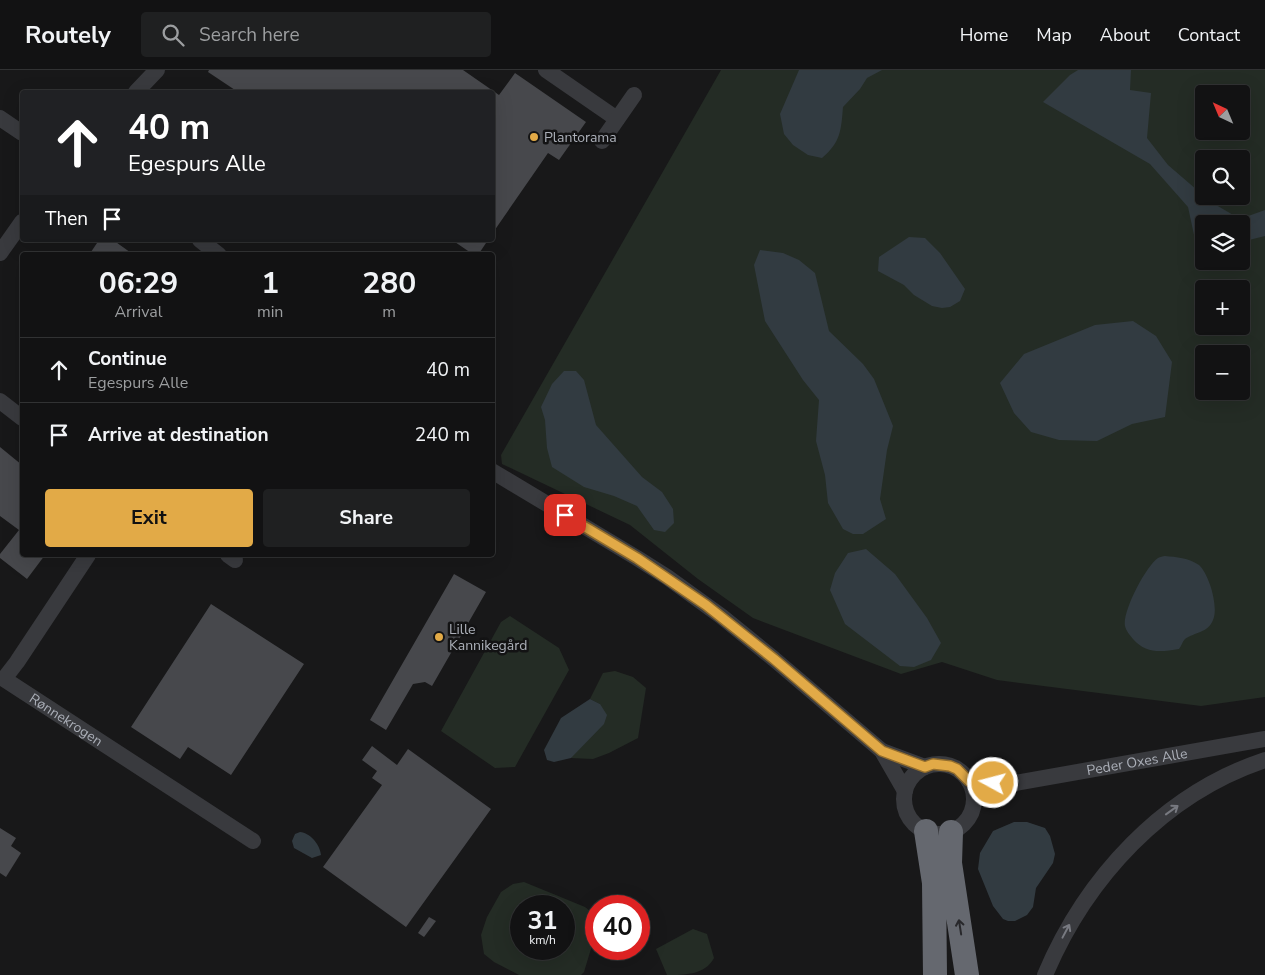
<!DOCTYPE html>
<meta charset="utf-8">
<style>
body{margin:0;font-family:"Nunito Sans",sans-serif;background:#1f2021;color:#f1f3f6;height:100vh;display:flex;flex-direction:column;font-size:19px;white-space:nowrap}
*{box-sizing:border-box;margin:0}
p{font-size:16px;color:#9c9ea0}
.icon{flex:none;width:28px;height:28px;fill:none;stroke:currentColor;stroke-width:2;stroke-linecap:round;stroke-linejoin:round}
.map{position:relative;flex:1;overflow:hidden}
.sheet{position:absolute;left:20px;top:182px;width:475px;height:305px;display:flex;flex-direction:column;background:#121213;border-radius:5px;box-shadow:0 5px 20px #0002,0 0 0 1px #313233}
.sheet>*{flex:none}
.guide{position:absolute;left:20px;top:20px;width:475px;height:152px;border-radius:5px;box-shadow:0 5px 20px #0002,0 0 0 1px #313233;background:#202124;color:#fff;overflow:hidden}
.needle{width:32px;rotate:316deg}
.fabs{position:absolute;left:1195px;top:15px;display:grid;gap:10px}
.fabs a{display:grid;place-items:center;width:55px;height:55px;border-radius:5px;background:#121213;box-shadow:0 5px 20px #0002,0 0 0 1px #313233;font-size:25px}
.speed{position:absolute;left:510px;top:825px;display:flex;gap:10px;font-size:25px;font-weight:700;text-align:center}
.speed>*{display:grid;place-content:center;width:65px;height:65px;border-radius:50%;background:#121213;box-shadow:0 5px 20px #0002,0 0 0 1px #313233;line-height:1}
.speed small{font-size:12px;font-weight:400}
.speed .limit{border:8px solid #d22;background:#fff;color:#111}
.pin{position:absolute;display:grid;place-items:center;width:42px;height:42px;color:#fff;margin:-21px;border-radius:10px;box-shadow:0 2px 8px #0006}
.me{position:absolute;width:55px;margin:-28px;rotate:277deg;stroke-linejoin:round;filter:drop-shadow(0 0 4px #0008)}
.turn{display:flex;align-items:center;gap:18px;height:105px;padding:0 25px;font-size:22px}
.turn .icon{width:65px;height:65px;stroke-width:2.5}
.turn b{display:block;font-size:35px;line-height:42px}
.then{display:flex;align-items:center;height:48px;padding:0 25px;background:#0003;gap:10px;font-size:19px}
.eta{display:flex;justify-content:space-evenly;align-items:center;height:85px;text-align:center}
.eta b{font-size:30px;font-weight:700;line-height:35px}
.cta{display:flex;gap:10px;margin-top:auto;padding:10px 25px}
.cta a{flex:1;height:58px;border-radius:5px;background:#e2aa47;color:#111;font-size:20px;font-weight:700;line-height:58px;text-align:center}
.cta a+a{background:#1f2021;color:#f1f3f6}
ul{padding:0;list-style:none}
li{display:flex;align-items:center;gap:15px;height:65px;padding:0 25px;border-top:1px solid #313233}
li div{flex:1}
li b{display:block;font-size:19px}
li em{font-style:normal}
header{display:flex;align-items:center;gap:30px;box-sizing:border-box;height:70px;padding:0 25px;background:#121213;border-bottom:1px solid #313233}
header strong{font-size:24px}
nav{display:flex;gap:28px;margin-inline-start:auto;font-size:18px}
.search{width:350px;height:45px;background:#1f2021;display:flex;align-items:center;gap:12px;box-sizing:border-box;padding:0 18px;border-radius:5px;color:#9c9ea0;font-size:19px}
.map>svg:first-child{display:block}
.green{fill:#242c25;fill-rule:evenodd}
.water{fill:#323b41}
.building{fill:#47484c}
.lines{fill:none;stroke-linecap:round;stroke-linejoin:round}
.minor{stroke:#393a3e;stroke-width:16}
.highway{stroke:#65686f;stroke-width:24}
.oneway{stroke:#787a81}
.oneway2{stroke:#28282b}
.route-casing{stroke:#936e2e;stroke-width:12}
.route{stroke:#e2aa47;stroke-width:9}
.poi-dot{fill:#e2aa47;stroke:#131314;stroke-width:2}
.labels{text-anchor:middle;stroke-width:5;stroke-linejoin:round;paint-order:stroke}
.poi-label{font-size:14px;fill:#abafb8;stroke:#131314;text-anchor:start}
.street-label{font-size:14px;fill:#abafb8;stroke:#131314}
</style>
<header>
<strong>Routely</strong>
<div class="search"><svg class="icon" aria-label="search" viewBox="0 0 24 24"><circle cx="10" cy="10" r="6"/><path d="M15 15l6 6"/></svg>Search here</div>
<nav><a>Home</a><a>Map</a><a>About</a><a>Contact</a></nav>
</header>
<div class="map">
<svg width="1265" height="905" viewBox="0 0 1265 905">
<rect width="100%" height="100%" fill="#181819"/>
<path class="green" d="M721,0H1265V627L1201,636L997,610L942,592L901,604L753,548L698,509L630,455L502,394L501,385ZM1204,24H1241V61H1204ZM1204,89H1241V126H1204ZM1204,154H1241V191H1204ZM1204,219H1241V256H1204ZM1204,284H1241V321H1204Z
M510,546L559,578L569,600L515,697L495,698L441,661L501,552Z
M615,601L633,607L646,618L638,668L609,683L593,689L571,688L600,634L590,629L603,603Z
M524,812L585,837L596,846V862L584,902L581,905H519L494,892L484,884L481,865L487,847L501,822L513,814ZM521,836H564V879H521Z
M693,859L707,864L714,888C705,905 685,905 667,905L656,879Z"/>
<path class="water" d="M799,0H882L867,8L860,19L843,37C841,60 841,72 822,88L808,85L793,75L784,64L780,44Z
M1078,0H1131L1130,20L1151,23L1147,68L1168,95L1204,126L1211,132L1240,149L1265,140V166L1241,172V154H1204V181L1196,174L1188,137L1150,94L1043,32L1070,5Z
M909,167L925,168L940,183L965,219L960,231L950,237L942,238L932,236L914,225L904,215L878,201L879,187Z
M760,180L783,183L799,190L815,203L829,261L863,294L874,309L893,356L887,380L880,429L886,449L863,464H853L843,459L828,433L825,405L816,371L819,330L803,310L765,251L754,195Z
M1133,251L1156,266L1172,292L1165,347L1132,354L1097,371L1059,370L1031,362L1014,343L1000,313L1024,284L1095,255Z
M564,301H576L584,310L596,355L642,407L662,422L673,439L674,453L665,462L654,460L637,436L614,426L584,417L552,397L547,378L545,350L541,337L552,314Z
M866,479L895,504L927,548L941,573L931,590L914,597L900,596L845,554L830,520L835,503L848,483Z
M1165,486C1176,487 1189,488 1199,495C1209,504 1219,537 1213,550C1208,563 1195,562 1185,569C1182,572 1182,575 1179,579C1161,582 1146,584 1133,569C1130,565 1126,561 1125,556C1122,542 1146,496 1158,488C1160,487 1163,486 1165,486Z
M590,629L600,634L607,645L604,654L571,688L554,692L547,690L544,680L561,648Z
M1014,752H1027L1045,758L1050,766L1055,784L1053,793L1036,818L1033,837L1027,845L1015,851H1008L1003,849L993,836L978,799L980,783L993,761Z
M300,762C310,763 320,774 321,785L312,788L294,778L292,771L295,764Z"/>
<path class="building" d="M209,0H463L499,25L515,3L586,52L559,90L548,83L492,164V22H238L208,2Z
M99,170H113L134,185H89Z
M452,170H488L478,185H474Z
M0,377L22,395V485H45L27,509L0,488V484L19,460L0,446Z
M454,504L486,522L432,616L425,612L413,614L386,660L370,650Z
M211,534L304,594L231,705L188,677L180,689L131,657Z
M372,676L397,695L408,679L491,739L406,857L323,797L382,715L372,708L377,701L362,690Z
M0,758L16,768L11,776L21,783L6,807L0,803Z
M429,847L436,851L424,867L418,863Z"/>
<g class="lines">
<g class="minor">
<path d="M546,0L617,49"/>
<path d="M136,22L157,0"/>
<path d="M0,48L22,63"/>
<path d="M602,71L634,25"/>
<path d="M200,170L219,185"/>
<path d="M0,183L22,152"/>
<path d="M0,331L22,348"/>
<path d="M492,401L637,488L667,507L721,546L774,589L882,681L905,721"/>
<path id="s1" d="M88,485L17,592L4,609L253,771"/>
<path d="M228,485L235,490"/>
<path d="M882,681L925,697"/>
<circle cx="939" cy="729" r="35"/>
<path id="s2" d="M969,711L1009,714L1265,669"/>
<path d="M1045,905C1086,808 1163,724 1265,690"/>
</g>
<path class="highway" d="M926,761L934,813L935,905
M951,762L950,793L967,905"/>
</g>
<defs><path id="oneway-shaft" d="M-6 0H5M1.5-3L5.5 0L1.5 3" fill="none" stroke-width="1.6" stroke-linecap="round" stroke-linejoin="round" transform="scale(1.25)"/></defs>
<g class="oneway">
<use href="#oneway-shaft" transform="translate(1172 740) rotate(-36)"/>
<use href="#oneway-shaft" transform="translate(1066 861) rotate(-62)"/>
</g>
<use class="oneway2" href="#oneway-shaft" transform="translate(960 857) rotate(-99)"/>
<g class="lines">
<defs>
<path id="route" d="M565,445L637,488L706,535L774,589L882,681L925,697L933,694L950,696L957,699L969,711L993,713"/>
</defs>
<use href="#route" class="route-casing"/>
<use href="#route" class="route"/>
</g>
<g class="poi-dot">
<circle cx="534" cy="67" r="5"/>
<circle cx="439" cy="567" r="5"/>
</g>
<g class="labels">
<g class="poi-label">
<text x="544" y="72">Plantorama</text>
<text x="449" y="564">Lille<tspan x="449" dy="16">Kannikegård</tspan></text>
</g>
<g class="street-label">
<text dy="5" stroke="none"><textPath href="#s1" startOffset="224">Rønnekrogen</textPath></text>
<text dy="5" stroke="none"><textPath href="#s2" startOffset="170">Peder Oxes Alle</textPath></text>
</g>
</g>
</svg>
<div class="fabs">
<a><svg class="needle" viewBox="-14 -14 28 28"><path d="M0-13l5 13h-10z" fill="#e53935"/><path d="M0 13l5-13h-10z" fill="#9c9ea0"/></svg></a>
<a><svg class="icon" aria-label="search" viewBox="0 0 24 24"><circle cx="10" cy="10" r="6"/><path d="M15 15l6 6"/></svg></a>
<a><svg class="icon" aria-label="layers" viewBox="0 0 24 24"><path d="M12 4l9 5-9 5-9-5zM3 14l9 5 9-5"/></svg></a>
<a>+</a>
<a>−</a>
</div>
<div class="speed"><div>31<small>km/h</small></div><div class="limit">40</div></div>
<div class="pin" style="left:565px;top:445px;background:#d93025"><svg class="icon" aria-label="arrive" viewBox="0 0 24 24"><path d="M6 21V4h12l-3 4 3 4H6"/></svg></div>
<svg class="me" style="left:993px;top:713px" viewBox="-20 -20 40 40"><circle r="17" fill="#e2aa47" stroke="#fff" stroke-width="3"/><path d="M0-11L8 9 0 5-8 9z" fill="#fff"/></svg>
<div class="guide">
<div class="turn"><svg class="icon" aria-label="ahead" viewBox="0 0 24 24"><path d="M12 20V5M6 11l6-6 6 6"/></svg><div><b>40 m</b>Egespurs Alle</div></div>
<div class="then">Then<svg class="icon" aria-label="arrive" viewBox="0 0 24 24"><path d="M6 21V4h12l-3 4 3 4H6"/></svg></div>
</div>
<section class="sheet">
<div class="eta">
<div><b>06:29</b><p>Arrival</p></div>
<div><b>1</b><p>min</p></div>
<div><b>280</b><p>m</p></div>
</div>
<ul>
<li><svg class="icon" aria-label="ahead" viewBox="0 0 24 24"><path d="M12 20V5M6 11l6-6 6 6"/></svg><div><b>Continue</b><p>Egespurs Alle</p></div><em>40 m</em></li>
<li><svg class="icon" aria-label="arrive" viewBox="0 0 24 24"><path d="M6 21V4h12l-3 4 3 4H6"/></svg><div><b>Arrive at destination</b></div><em>240 m</em></li>
</ul>
<div class="cta"><a>Exit</a><a>Share</a></div>
</section>
</div>
